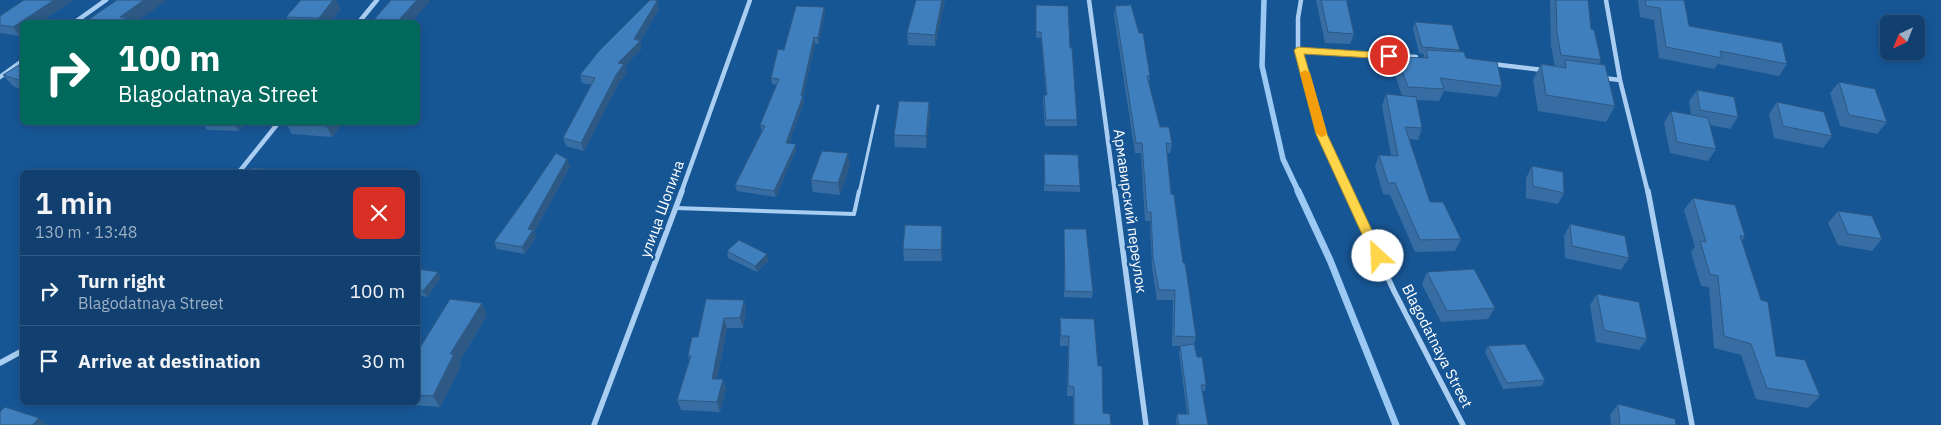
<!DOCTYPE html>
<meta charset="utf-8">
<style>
body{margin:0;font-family:"IBM Plex Sans",sans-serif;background:#1a4775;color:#f1f3f6;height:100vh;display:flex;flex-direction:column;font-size:19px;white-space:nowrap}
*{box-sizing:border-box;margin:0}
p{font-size:16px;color:#9cafc3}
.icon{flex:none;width:28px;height:28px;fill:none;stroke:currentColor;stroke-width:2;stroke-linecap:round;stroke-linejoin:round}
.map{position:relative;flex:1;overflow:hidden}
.drawer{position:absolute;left:20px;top:170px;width:400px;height:235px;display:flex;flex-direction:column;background:#114070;border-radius:8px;box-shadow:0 2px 8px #0003,0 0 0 1px #305983}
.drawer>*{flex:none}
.banner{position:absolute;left:20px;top:20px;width:400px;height:105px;border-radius:8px;box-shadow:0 2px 8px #0003,0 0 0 1px #305983;background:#00695c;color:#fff;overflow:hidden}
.needle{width:32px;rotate:223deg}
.tools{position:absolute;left:1880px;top:15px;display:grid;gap:10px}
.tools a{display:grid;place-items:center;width:45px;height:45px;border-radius:8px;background:#114070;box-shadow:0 2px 8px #0003,0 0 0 1px #305983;font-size:25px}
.pin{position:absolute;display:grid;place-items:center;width:42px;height:42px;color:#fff;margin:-21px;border:2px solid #fff;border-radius:50%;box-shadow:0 1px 5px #0007}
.me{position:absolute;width:55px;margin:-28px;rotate:335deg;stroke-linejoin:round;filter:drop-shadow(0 0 4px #0008)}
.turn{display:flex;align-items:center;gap:18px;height:105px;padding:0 15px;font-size:22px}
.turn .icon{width:65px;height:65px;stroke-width:2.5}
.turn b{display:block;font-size:35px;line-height:42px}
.round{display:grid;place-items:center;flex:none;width:52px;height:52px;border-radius:8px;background:#1a4775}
.headline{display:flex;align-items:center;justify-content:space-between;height:85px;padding:0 15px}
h1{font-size:30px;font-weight:600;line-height:38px}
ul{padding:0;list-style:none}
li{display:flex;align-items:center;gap:15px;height:70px;padding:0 15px;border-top:1px solid #305983}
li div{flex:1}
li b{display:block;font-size:19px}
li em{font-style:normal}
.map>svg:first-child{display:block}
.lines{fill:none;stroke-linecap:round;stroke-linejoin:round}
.stream-far1{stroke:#9bc9f3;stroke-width:5.5}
.stream{stroke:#9bc9f3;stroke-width:7}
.lane-far1{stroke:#a9cef1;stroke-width:3}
.lane{stroke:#a9cef1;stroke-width:4}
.street-far1{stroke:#a9cef1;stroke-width:4.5}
.street{stroke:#a9cef1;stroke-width:5.5}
.wall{fill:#376da3}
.shaded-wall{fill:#2d5984}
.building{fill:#407fbd;stroke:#2d5984}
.route{fill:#ffd54a;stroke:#a68a30}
.slow{fill:#f59e0b}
.labels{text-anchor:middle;stroke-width:5;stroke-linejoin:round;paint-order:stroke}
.street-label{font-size:15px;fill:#fff;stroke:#175695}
</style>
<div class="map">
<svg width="1941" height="425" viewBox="0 0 1941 425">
<rect width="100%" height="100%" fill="#175695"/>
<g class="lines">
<path class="stream-far1" d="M1264,0L1262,66L1283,159L1299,193"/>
<path class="stream" d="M1298,191L1330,260L1396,425"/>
<path class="lane-far1" d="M859,193L878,106"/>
<path class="lane" d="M676,208L854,214L859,191"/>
<path class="street-far1" d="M1089,0L1115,193
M1301,0L1298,18V50L1322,134L1349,193
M1606,0L1620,80L1648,193
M75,22L106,0
M359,22L377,0
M1298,50L1416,57
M1492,64L1543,70
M0,77L22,61
M1603,78L1620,80
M239,172L279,122
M681,193L750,0"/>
<path class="street" d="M1115,191L1146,425
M1348,191L1394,291L1463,425
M1648,191L1692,425
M0,363L22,351
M594,425L682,191"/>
</g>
<path class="wall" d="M24,0H73L20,36L0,33V16Z
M301,0H336L341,9L331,22H289L286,17Z
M945,0L935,46L908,45L907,33Z
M1316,0H1347V3L1354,34L1350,44L1325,43Z
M1550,0H1588L1591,29L1601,60L1599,64L1615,106L1606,122L1538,111L1533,80L1541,64L1555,66L1551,46Z
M1638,0H1684L1689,26L1787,64L1779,76L1718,64L1714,69L1659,58L1654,20L1640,17Z
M657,1L659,9L640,41L642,48L625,66L627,72L619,83L584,151L566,146L563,138L592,85L582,83L580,75Z
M1036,5L1070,48L1077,120V126H1045L1043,101L1044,95H1046L1041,38H1036Z
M1115,6L1150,76L1149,84L1160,127L1172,144L1170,153H1167L1171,194L1196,337L1194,344L1197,357L1206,385L1205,391H1202L1208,425H1177L1176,420L1177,414H1187L1179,352L1180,346H1172L1173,300H1157L1152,267L1150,221H1145L1141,153H1135L1114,15Z
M824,7L825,13L818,44L815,43L803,97L804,102L789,143L796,144V150L776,197L737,191L735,185L762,131L760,125L777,85L772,84L771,78L784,50Z
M1415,22L1460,50L1459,52L1502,86L1497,97L1444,91L1439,101L1416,100L1422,128L1418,140L1409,139L1430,202L1461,239L1455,251L1415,252L1390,195L1383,194L1375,166L1379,155H1391L1382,106L1386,94L1402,96L1393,68L1397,57L1423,58L1424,54L1419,53L1413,28Z
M22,63V90L13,86L3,75Z
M1839,82L1887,122L1877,134L1840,126L1830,93Z
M1697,90L1738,117L1730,129L1710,125L1716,149L1708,161L1670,153L1664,123L1671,111L1691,115L1689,101Z
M1777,102L1832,136L1823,148L1774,138L1769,114Z
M930,113L926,148L895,147L894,135Z
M202,122H246L239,131L207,130Z
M285,122H344L332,137L292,134Z
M1044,154L1080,186V192L1044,191Z
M567,159L570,167L534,232L536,237L525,254L497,249L494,242Z
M850,165L840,195L813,192L811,180Z
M1532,166L1564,193L1558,204L1526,198V178Z
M1693,198L1745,236L1742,241L1776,356L1820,396L1808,408L1756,399L1741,355L1714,348L1709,287L1701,286L1691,252L1695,247L1684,210Z
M1838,211L1882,239L1872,251L1838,245L1828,223Z
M1570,224L1629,258L1621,270L1565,258L1564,236Z
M942,226V261H904L903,249Z
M1064,229L1093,292L1092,298L1064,297Z
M727,251L769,260L757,272L728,258Z
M418,269L441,278L427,297L418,295Z
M1427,272L1495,308L1488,319L1441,322L1422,284Z
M1597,294L1647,339L1639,350L1596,342L1590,305Z
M744,300L746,310L743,328H727L717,379H723L726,389L720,412L681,410L677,400L689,360L688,356L698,337Z
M482,303L487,315L459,362L461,366L440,407L400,404L399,402H418V351Z
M1060,318L1098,366L1103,413L1111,425H1073V396H1067L1068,346H1060Z
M1488,346L1545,380L1541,386L1503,389L1485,352Z
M1618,404L1676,425H1611L1610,415Z"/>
<path class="shaded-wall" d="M54,0H73L40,22H22V34L20,36L13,27Z
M144,0H167L136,22H120V17Z
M333,0H336L341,9L331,22H321L319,18Z
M417,0H429L430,1L412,22H397Z
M942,0L945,1L935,46V35Z
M657,1L659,9L640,41L642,48L625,66L627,72L619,83L584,151L581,143L618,63L634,39Z
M824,7L825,13L818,44V38Z
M814,37L815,43L803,97L804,102L787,149L786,143L801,96Z
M929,102L930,113L926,148V136Z
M233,122H246L239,131Z
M328,122H344L332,137L326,126Z
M796,144V150L776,197L774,191Z
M848,153L850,165L840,195L838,183Z
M567,159L570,167L534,232L536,237L525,254L522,247L528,229Z
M942,226L943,238L942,261L941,250Z
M767,254L769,260L757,272L755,266Z
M438,272L441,278L427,297L423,291Z
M744,300L746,310L743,328L740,318Z
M482,303L487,315L459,362L461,366L440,407L433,396L450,354Z
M724,318L727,328L715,389L712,379Z
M723,379L726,389L720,412L717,402Z
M39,418L47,425H32Z"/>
<path class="building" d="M24,0H54L13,27L0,25V16Z
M117,0H144L120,17L126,18L120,22H85Z
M301,0H333L319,18L286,17Z
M391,0H417L397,22H372Z
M650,0H656L657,1L634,39L640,41L618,63L624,64L616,75L581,143L563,138L595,78L580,75L598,52Z
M916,0H942L935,35L907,33Z
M1321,0H1347V3L1354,34L1328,32Z
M1556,0H1588L1591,29L1594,30L1601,60L1561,55L1557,33Z
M1645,0H1684L1689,26L1782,43L1787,64L1720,51L1722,58L1666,47L1660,8L1646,6Z
M1036,5L1068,6L1070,48H1072L1077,120H1046L1044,95H1047L1041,32H1036Z
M1131,5L1139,33H1143L1150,76H1147L1160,127H1169L1172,144L1166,143L1171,194L1174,195L1183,263H1185L1196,337L1174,336L1175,290H1159L1153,258L1151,212H1147L1142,143H1136L1115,6Z
M796,6L824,7L818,38L814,37L801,96H803L786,143L796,144L774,191L735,185L765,126L760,125L779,79L771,78L778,49L784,50Z
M1415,22L1452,25L1460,50L1422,47Z
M1426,50L1464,52L1466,58L1497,62L1502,86L1440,78L1444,89L1408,87L1397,57L1428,58Z
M1565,60L1605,65L1615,106L1546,95L1541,64L1566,68Z
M22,63V81L3,75Z
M1839,82L1875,89L1887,122L1849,115Z
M1697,90L1734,97L1738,117L1700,110Z
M1386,94L1416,97L1422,128L1405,127L1430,202H1443L1461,239L1420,240L1395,183H1388L1379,155L1398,156Z
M899,101L929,102L926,136L894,135Z
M1777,102L1824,112L1832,136L1783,126Z
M1671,111L1708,118L1716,149L1677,142Z
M286,122H328L326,126Z
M822,151L848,153L838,183L811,180Z
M556,153L567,159L528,229L533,230L522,247L494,242L527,196Z
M1044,154L1078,155L1080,186L1045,185Z
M1532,166L1563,172L1564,193L1533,186Z
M253,168L288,171L287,172H250Z
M157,170L181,172H155Z
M1693,198L1735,205L1745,236H1740L1761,300L1768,302L1776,356L1805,360L1820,396L1767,388L1751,344L1724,336L1718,276L1710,274L1700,241L1706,242Z
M1838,211L1872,216L1882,239L1848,234Z
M1570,224L1625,236L1629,258L1572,246Z
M905,225L942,226L941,250L903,249Z
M1064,229H1086L1093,292L1065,291Z
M739,240L767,254L755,266L727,251Z
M418,269L438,272L423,291L418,290Z
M1474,269L1495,308L1447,311L1427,272Z
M1597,294L1639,302L1647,339L1604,330Z
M450,299L482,303L450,354H454L433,396L418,395V351Z
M706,299L744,300L740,318H724L712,379H723L717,402L677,400L691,356H688L692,337H698Z
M1060,318L1094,319L1098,366H1102L1103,413L1110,414L1111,425H1074V387L1068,386L1069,336H1061Z
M1194,344L1197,357H1202L1206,385H1201L1208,425H1179L1177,414H1189L1180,346Z
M1525,344L1545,380L1507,383L1488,346Z
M1618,404L1675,419L1676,425H1620Z
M5,407L39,418L32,425H0V412Z"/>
<path class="route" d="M1298,47L1389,53L1394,56L1389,59L1304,54L1327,134L1384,256L1382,259L1378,261L1372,256L1316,134L1294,50Z"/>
<path class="slow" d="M1305,70L1310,73L1327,133L1325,136L1321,137L1316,133L1300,73Z"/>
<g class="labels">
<g class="street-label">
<text transform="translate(662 209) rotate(-70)" y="5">улица Шопина</text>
<text transform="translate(1130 211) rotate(82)" y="5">Армавирский переулок</text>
<text transform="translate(1437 346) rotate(63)" y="5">Blagodatnaya Street</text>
</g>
</g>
</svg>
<div class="tools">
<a><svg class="needle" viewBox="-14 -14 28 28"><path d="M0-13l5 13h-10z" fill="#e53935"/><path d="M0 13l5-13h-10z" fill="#9cafc3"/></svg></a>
</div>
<div class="pin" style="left:1389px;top:56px;background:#d93025"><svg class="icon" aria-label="arrive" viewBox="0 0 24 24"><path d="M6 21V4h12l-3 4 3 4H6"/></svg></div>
<svg class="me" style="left:1378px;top:256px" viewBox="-20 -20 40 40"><circle r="19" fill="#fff"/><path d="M0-13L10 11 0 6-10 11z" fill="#ffd54a"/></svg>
<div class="banner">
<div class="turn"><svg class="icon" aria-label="right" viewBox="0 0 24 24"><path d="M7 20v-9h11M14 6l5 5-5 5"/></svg><div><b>100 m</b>Blagodatnaya Street</div></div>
</div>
<section class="drawer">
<div class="headline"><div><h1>1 min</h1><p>130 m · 13:48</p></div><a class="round" style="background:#d93025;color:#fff"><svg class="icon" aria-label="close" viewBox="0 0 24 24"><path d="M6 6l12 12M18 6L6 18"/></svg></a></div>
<ul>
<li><svg class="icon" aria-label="right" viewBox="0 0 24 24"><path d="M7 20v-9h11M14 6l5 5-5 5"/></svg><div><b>Turn right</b><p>Blagodatnaya Street</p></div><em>100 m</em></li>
<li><svg class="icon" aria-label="arrive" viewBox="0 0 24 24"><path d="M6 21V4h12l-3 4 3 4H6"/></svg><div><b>Arrive at destination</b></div><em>30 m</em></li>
</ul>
</section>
</div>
